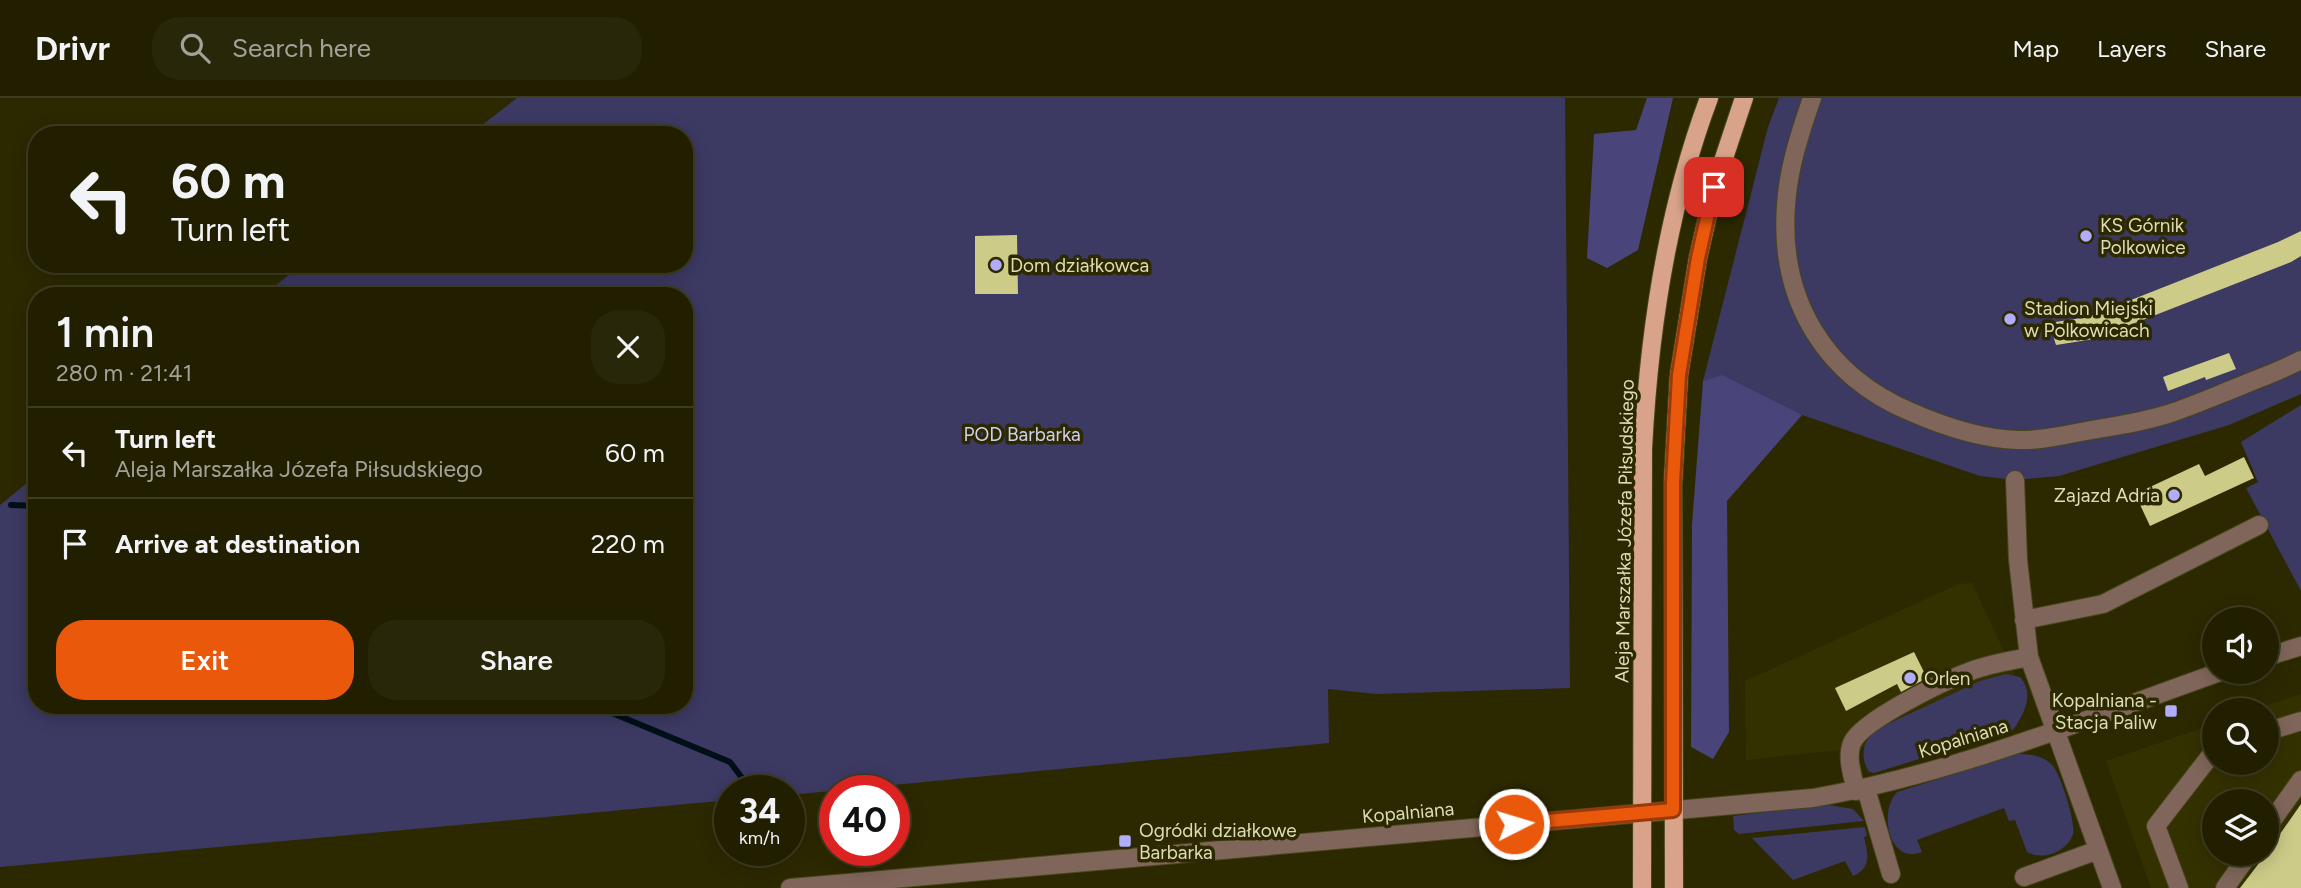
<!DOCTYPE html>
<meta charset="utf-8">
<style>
body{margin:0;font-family:Figtree,sans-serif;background:#29270a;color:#f1f3f6;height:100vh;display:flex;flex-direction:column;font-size:26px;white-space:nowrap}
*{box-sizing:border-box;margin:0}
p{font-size:23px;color:#a2a299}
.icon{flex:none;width:38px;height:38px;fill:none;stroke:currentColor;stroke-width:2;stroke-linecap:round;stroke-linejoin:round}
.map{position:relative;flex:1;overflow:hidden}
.details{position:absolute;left:28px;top:189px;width:665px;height:427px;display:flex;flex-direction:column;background:#211f00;border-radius:28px;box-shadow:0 4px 18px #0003,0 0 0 2px #3e3d22}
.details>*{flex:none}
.top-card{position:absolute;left:28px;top:28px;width:665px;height:147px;border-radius:28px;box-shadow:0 4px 18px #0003,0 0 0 2px #3e3d22;background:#211f00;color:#f1f3f6;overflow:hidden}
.buttons{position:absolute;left:2202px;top:509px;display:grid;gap:14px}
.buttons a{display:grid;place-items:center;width:77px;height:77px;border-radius:50%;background:#211f00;box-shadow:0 4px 18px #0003,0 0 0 2px #3e3d22;font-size:35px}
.speed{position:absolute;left:714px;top:677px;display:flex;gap:14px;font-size:35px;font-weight:700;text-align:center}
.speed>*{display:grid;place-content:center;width:91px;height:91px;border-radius:50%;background:#211f00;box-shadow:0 4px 18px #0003,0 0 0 2px #3e3d22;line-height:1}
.speed small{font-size:18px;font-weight:400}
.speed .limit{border:10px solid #d22;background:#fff;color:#111}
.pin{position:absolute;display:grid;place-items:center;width:60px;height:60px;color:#fff;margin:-30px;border-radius:14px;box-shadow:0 4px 10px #0006}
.me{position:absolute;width:77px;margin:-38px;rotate:85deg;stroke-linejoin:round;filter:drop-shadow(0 0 5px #0008)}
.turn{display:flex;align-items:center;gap:24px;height:147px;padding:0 28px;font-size:32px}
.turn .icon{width:91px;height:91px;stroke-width:2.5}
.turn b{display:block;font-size:49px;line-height:60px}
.round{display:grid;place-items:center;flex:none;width:74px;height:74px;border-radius:28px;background:#29270a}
.head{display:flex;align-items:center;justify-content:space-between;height:119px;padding:0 28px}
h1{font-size:42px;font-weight:600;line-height:52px}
.cta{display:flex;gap:14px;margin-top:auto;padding:14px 28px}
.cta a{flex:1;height:80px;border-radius:28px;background:#ea580c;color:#fff;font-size:28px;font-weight:600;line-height:80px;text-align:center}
.cta a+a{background:#29270a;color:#f1f3f6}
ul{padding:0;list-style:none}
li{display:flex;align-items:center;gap:21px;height:91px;padding:0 28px;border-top:2px solid #3e3d22}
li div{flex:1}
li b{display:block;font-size:26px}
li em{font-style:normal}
header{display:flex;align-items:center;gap:42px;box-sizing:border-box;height:98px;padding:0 35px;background:#211f00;border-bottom:2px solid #3e3d22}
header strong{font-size:33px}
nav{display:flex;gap:38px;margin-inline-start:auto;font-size:24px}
.search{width:490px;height:63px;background:#29270a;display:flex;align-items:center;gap:18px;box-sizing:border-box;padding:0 24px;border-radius:28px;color:#a2a299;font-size:26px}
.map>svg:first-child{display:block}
.built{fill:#343100;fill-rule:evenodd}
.green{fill:#3c3963}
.forest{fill:#494479}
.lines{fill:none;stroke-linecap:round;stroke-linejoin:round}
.stream{stroke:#000f18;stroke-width:6}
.building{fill:#cdcb88}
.minor-casing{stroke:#48461d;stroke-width:20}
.major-casing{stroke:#48461d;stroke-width:20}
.minor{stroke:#80665a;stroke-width:18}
.major{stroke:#d9a38a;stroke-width:18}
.route-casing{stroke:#983908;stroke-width:18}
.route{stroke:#ea580c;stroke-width:12}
.poi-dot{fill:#b1adfa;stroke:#2c2900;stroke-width:2.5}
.labels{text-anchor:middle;stroke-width:7;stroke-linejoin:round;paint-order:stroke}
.poi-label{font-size:19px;fill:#dddcb4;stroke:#2c2900;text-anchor:start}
.park-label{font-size:19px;fill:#cfcff0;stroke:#2c2900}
.street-label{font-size:19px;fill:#dddcb4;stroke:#2c2900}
</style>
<header>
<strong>Drivr</strong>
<div class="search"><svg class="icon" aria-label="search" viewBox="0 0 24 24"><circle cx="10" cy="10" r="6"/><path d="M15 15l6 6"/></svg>Search here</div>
<nav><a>Map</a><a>Layers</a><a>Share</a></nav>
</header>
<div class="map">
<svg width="2301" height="790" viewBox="0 0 2301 790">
<rect width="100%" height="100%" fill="#2c2900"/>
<path class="built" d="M1972,485L2024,596L1869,649L1746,662L1745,583L1959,486Z
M2301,596V790H2151L2106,663L2214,626V665H2266V612H2253ZM2214,704H2266V756H2214Z"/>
<path class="green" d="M517,0H1565L1570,590L1376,596L1328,591L1329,645L789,697V693H730V702L0,769V407L37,377V607H684V198H263L302,166H684V37H469Z
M1779,0H2301V296L2229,327L2059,378L2015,382L1980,378L1703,283L1768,29Z
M2301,307V493L2246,390L2258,384L2241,344Z
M2006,576L2020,579C2035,596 2024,616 2013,632L1874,675L1869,674C1859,657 1863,643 1877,631L1980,583Z
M2018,656C2031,656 2044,658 2053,668C2061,678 2076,725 2073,736C2067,754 2043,763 2027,754L2015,722L2009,723L2004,710L1917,742L1922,754C1889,767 1878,714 1897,694Z
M1829,707L1853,711L1864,723L1739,736L1734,732L1733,718Z
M1865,729L1867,738L1864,739C1868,756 1872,770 1853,778L1845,763L1793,782L1752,740Z"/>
<path class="forest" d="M1647,0H1673L1638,152L1607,170L1587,160L1594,36L1636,32Z
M1722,277L1802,317L1727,403L1729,634L1713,661L1691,649L1692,426L1703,283Z"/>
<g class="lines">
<path class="stream" d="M11,407L37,408
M593,607L730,664L752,693
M789,744L792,748"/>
</g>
<path class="building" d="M2301,133V158L2291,164L2094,241L2056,247L2049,225L2088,219L2278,144Z
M1017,137L1018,196H975V138Z
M2229,255L2236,271L2206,282L2205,279L2168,293L2163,279Z
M2244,359L2254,380L2150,428L2135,396L2199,366L2205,378Z
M1914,554L1927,580L1901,594L1897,586L1846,613L1835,590Z
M2301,706V790H2240L2266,756Z"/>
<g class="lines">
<defs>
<path id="minor" d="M1812,0C1800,35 1788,71 1786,108C1779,202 1825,278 1911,314C1943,328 1982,341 2018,342C2040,343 2064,337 2086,333C2115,328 2145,324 2174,314C2197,306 2220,296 2243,287C2262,279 2282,272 2301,262
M2015,382L2018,462L2029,559L2112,790
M2024,522L2103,506L2259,427
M2266,559L2301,548
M2266,634L2301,623
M1866,691L1891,776
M1856,693C1853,678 1846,660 1852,645C1862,622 1946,582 1971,573C1989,566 2010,563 2029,559
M2266,731L2301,682
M2024,779L2098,752
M790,790L1813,700C1952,676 2087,621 2220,574
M2179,790L2156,728L2214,653
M2225,790L2249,756"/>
<path id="major" d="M1642,790L1643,351C1649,233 1667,112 1709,0
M1674,790L1673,385L1679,277L1698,160L1714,90L1744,0"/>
</defs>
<use href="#minor" class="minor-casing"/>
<use href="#major" class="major-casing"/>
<use href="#minor" class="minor"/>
<use href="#major" class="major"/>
</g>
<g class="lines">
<defs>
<path id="route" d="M1514,726L1673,712V385L1679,277L1698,160L1714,89"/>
</defs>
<use href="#route" class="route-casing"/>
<use href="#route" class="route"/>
</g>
<g class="poi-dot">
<circle cx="2086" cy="138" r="7"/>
<circle cx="996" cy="167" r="7"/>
<circle cx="2010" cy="221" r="7"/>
<circle cx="2174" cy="397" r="7"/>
<circle cx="1910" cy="580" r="7"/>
<rect x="2164" y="606" width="14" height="14" rx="3.5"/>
<rect x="1118" y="736" width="14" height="14" rx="3.5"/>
</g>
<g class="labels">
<g class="poi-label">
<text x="2100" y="134">KS Górnik<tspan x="2100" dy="22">Polkowice</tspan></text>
<text x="1010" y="174">Dom działkowca</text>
<text x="2024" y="217">Stadion Miejski<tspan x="2024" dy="22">w Polkowicach</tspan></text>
<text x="2160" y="404" text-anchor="end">Zajazd Adria</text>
<text x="1924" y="587">Orlen</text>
<text x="2157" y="609" text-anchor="end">Kopalniana -<tspan x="2157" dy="22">Stacja Paliw</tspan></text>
<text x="1139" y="739">Ogródki działkowe<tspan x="1139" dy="22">Barbarka</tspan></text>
</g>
<g class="park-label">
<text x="1022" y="343">POD Barbarka</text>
</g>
<g class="street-label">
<text transform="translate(1624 433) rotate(-89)" y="7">Aleja Marszałka Józefa Piłsudskiego</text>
<text transform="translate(1963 640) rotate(-17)" y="7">Kopalniana</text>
<text transform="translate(1408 714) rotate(-5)" y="7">Kopalniana</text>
</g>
</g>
</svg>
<div class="buttons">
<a><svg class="icon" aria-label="sound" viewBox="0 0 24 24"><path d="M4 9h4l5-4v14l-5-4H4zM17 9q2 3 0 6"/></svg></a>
<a><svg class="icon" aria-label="search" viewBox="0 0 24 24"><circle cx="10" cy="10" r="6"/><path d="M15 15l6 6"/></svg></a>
<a><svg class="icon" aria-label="layers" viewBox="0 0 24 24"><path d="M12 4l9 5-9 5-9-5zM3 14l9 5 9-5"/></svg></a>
</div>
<div class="speed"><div>34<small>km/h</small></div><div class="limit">40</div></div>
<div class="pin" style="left:1714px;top:89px;background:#d93025"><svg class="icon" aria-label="arrive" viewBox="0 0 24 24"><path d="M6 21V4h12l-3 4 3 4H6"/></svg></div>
<svg class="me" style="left:1514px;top:726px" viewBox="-20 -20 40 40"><circle r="17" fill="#ea580c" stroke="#fff" stroke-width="3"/><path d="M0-11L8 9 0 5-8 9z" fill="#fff"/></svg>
<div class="top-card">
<div class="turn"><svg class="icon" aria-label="left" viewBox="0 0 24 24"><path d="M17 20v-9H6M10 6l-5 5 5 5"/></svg><div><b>60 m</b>Turn left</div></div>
</div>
<section class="details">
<div class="head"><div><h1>1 min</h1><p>280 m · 21:41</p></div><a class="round"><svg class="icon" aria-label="close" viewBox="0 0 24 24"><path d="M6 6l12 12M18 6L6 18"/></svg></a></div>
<ul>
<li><svg class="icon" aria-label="left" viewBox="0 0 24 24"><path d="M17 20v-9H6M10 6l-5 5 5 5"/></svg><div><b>Turn left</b><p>Aleja Marszałka Józefa Piłsudskiego</p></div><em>60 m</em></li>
<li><svg class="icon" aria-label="arrive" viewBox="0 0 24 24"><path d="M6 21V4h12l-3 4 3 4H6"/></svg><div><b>Arrive at destination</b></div><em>220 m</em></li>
</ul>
<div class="cta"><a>Exit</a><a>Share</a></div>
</section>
</div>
